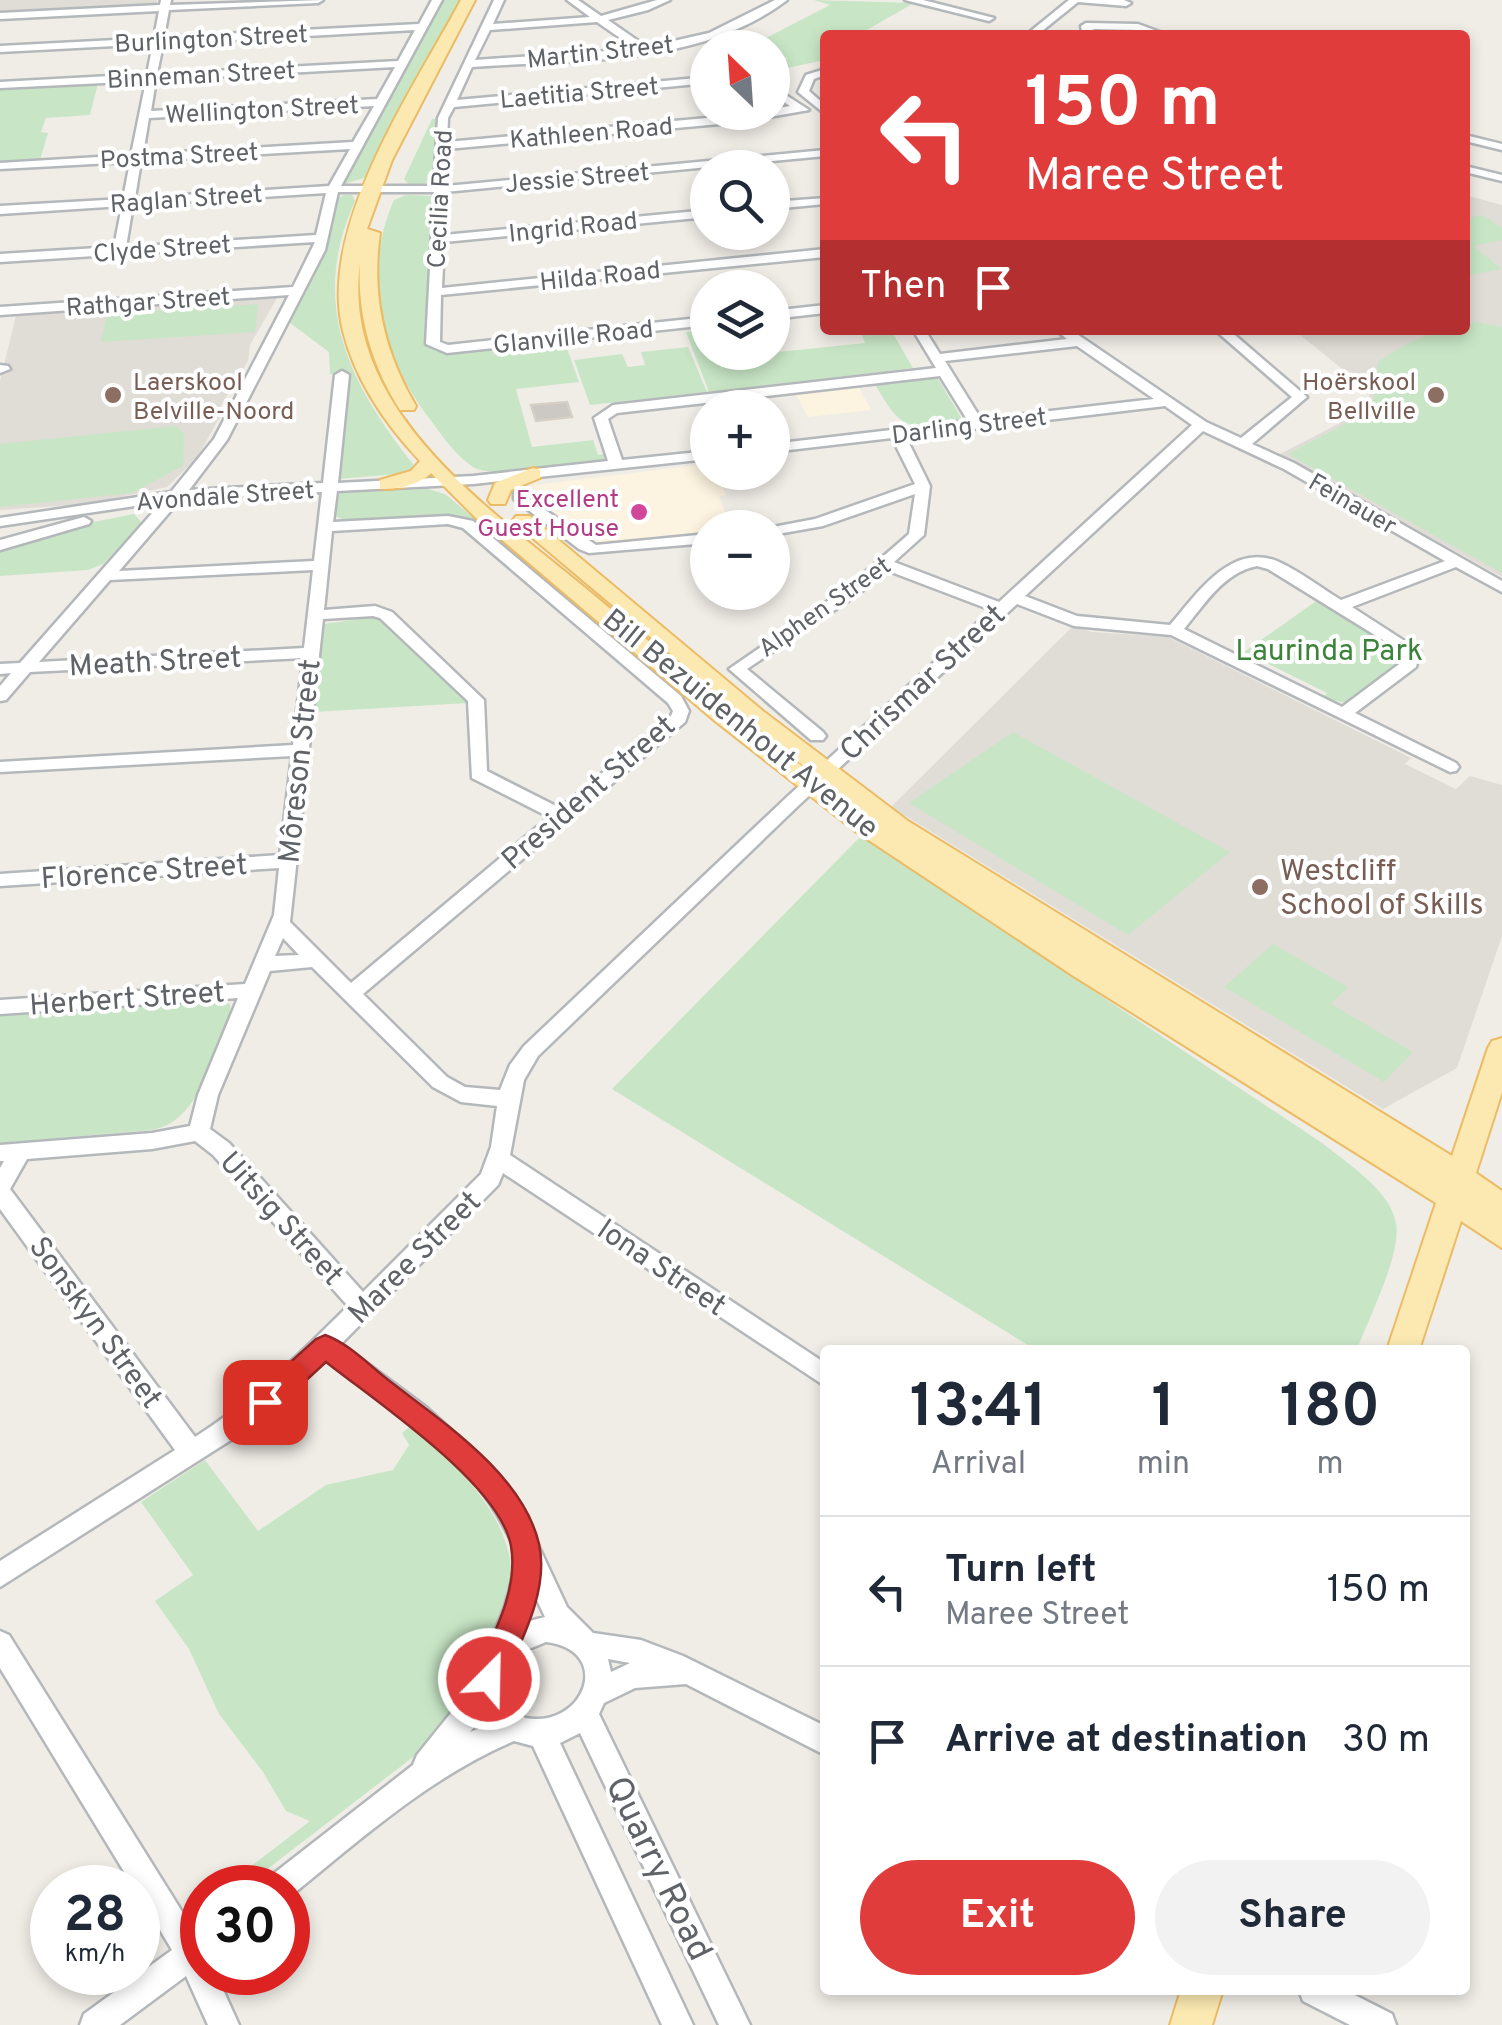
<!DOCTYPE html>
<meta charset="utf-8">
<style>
body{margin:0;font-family:Overpass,sans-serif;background:#f2f2f3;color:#1f2937;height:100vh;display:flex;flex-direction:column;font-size:38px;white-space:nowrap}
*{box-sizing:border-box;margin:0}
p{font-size:32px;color:#747a83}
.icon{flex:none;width:55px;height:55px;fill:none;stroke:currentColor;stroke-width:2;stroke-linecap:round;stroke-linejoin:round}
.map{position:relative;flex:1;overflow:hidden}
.panel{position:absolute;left:820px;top:1345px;width:650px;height:650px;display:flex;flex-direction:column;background:#fff;border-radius:10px;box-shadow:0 5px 15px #0003}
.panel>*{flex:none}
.hud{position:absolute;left:820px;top:30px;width:650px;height:305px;border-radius:10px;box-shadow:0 5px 15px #0003;background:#e13c3c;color:#fff;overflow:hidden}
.needle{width:65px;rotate:335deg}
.controls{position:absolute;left:690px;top:30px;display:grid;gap:20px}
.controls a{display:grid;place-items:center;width:100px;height:100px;border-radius:50%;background:#fff;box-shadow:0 5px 15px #0003;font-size:50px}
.speed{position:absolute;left:30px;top:1865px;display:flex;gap:20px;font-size:50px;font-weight:700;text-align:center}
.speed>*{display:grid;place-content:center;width:130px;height:130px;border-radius:50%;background:#fff;box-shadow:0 5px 15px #0003;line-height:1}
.speed small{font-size:25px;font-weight:400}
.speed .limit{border:15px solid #d22;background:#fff;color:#111}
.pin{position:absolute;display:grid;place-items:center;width:85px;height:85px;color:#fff;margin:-42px;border-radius:20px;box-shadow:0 5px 15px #0006}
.me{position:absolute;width:110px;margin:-55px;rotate:23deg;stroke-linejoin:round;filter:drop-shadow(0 0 8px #0008)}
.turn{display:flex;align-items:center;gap:35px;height:210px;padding:0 40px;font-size:45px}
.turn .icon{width:130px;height:130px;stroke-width:2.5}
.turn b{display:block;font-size:70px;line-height:85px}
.then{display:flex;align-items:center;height:95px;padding:0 40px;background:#0003;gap:20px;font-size:38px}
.eta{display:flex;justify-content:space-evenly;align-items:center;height:170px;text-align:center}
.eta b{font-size:60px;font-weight:700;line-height:70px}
.cta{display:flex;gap:20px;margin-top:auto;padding:20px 40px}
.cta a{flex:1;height:115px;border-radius:60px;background:#e13c3c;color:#fff;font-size:40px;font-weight:700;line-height:115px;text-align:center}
.cta a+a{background:#f2f2f3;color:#1f2937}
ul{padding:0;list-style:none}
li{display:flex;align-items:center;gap:30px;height:150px;padding:0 40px;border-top:2px solid #e0e1e3}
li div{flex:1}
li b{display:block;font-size:38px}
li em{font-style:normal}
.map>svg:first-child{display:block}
.commercial{fill:#fcf4e0}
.education{fill:#e0dcd6}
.green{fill:#c8e6c6}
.building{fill:#ccc8c4;stroke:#d5cfc6;stroke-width:2.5}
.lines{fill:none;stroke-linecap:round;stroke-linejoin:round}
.minor-casing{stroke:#b4b8bb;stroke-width:5}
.major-casing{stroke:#ebbb65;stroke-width:4}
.minor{fill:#fff;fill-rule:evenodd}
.major{fill:#fbe9b1;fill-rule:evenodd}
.route{fill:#e13c3c;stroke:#922727;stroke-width:2.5}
.education-dot{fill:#8d6e63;stroke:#fff;stroke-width:4}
.hotel-dot{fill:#d1479c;stroke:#fff;stroke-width:4}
.labels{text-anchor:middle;stroke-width:8;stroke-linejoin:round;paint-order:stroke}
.far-street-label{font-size:25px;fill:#5f6367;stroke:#fff}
.far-education-label{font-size:25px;fill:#785e54;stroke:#fff;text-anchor:start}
.far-hotel-label{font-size:25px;fill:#b23c85;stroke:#fff;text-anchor:end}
.park-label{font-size:30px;fill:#3c833a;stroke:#fff}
.street-label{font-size:30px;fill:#5f6367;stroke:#fff}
.education-label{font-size:30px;fill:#785e54;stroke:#fff;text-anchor:start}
.near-street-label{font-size:35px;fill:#5f6367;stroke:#fff}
</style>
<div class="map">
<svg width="1502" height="2025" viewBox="0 0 1502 2025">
<rect width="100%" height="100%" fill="#f0ede7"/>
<path class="commercial" d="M857,384L871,410L808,417L794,391Z
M707,464L708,472L718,473L726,495L719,496L730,527L708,528L707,531L604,544L591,541L528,491L534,485Z"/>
<path class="education" d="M0,0H157L156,5L0,13Z
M1465,195L1502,205V577L1280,454L1367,409L1371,382L1341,368L1294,330H1465Z
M277,298L250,345L248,361L219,409L222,413L197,458L167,487L87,504L0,510V381L16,316Z
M1073,626L1092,632L1168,637L1411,758L1405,764L1456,789L1470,776L1502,785V936L1457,1068L1383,1109L891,807Z"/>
<path class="green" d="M441,0H460L367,177L344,184L341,182Z
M814,0L914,3L858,35H825V60L773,71V64L788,59L760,41L830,5Z
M98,83L90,115L46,118L41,132L48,133L40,160L0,163V88Z
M432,119H437L434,181L418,186L408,184L404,179Z
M344,195H352L355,201C309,303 348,382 413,464L411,473L338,479L349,374H330L329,352L290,323L326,246L336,199Z
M406,195L433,196L428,347L444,352L564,340L579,382L516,389L532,447L593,440L598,455L606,454L608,459C587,470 492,479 473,467C457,457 443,437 432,422C381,357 360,278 394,200Z
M1483,215L1502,228V240L1473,246L1502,269L1465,276V219Z
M258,304L255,332L101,342L107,314Z
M1476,322L1502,327V573L1288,454L1373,409L1378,362C1406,343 1429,330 1465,330V325Z
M707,330L708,352H772L773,343L778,352L865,343L860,330H891L913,368L709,392L686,332Z
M688,347L707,392L590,405L574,360L622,354L628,367L645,365L641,352Z
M937,377L962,419C909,429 903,433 876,386L880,382Z
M176,426L184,434L183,466L132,493L0,507V444Z
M428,489L445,494L475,519L449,517L348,521L334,516L340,493Z
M134,514L142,523L103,564L88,570L0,576V549L78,525Z
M1319,599L1405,652V661L1346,703L1322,698L1327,693L1244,652Z
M372,617L378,619L468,703L314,712L324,624Z
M1013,732L1230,852L1128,935L909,803Z
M861,836L1322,1143C1347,1163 1390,1190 1396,1223C1402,1254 1368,1319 1357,1350H1036L612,1089Z
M1273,944L1348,987L1331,1004L1413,1052L1384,1082L1224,987Z
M218,1001L230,1004L231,1014C213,1054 200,1122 152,1130L0,1143V1016Z
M412,1425C460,1469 519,1521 511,1593L442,1731L430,1744L244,1887H224L310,1821L286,1811L263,1772L219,1714L189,1649L155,1601L193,1575L141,1502L205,1460L258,1531L326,1485L393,1470L409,1445L402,1433Z"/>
<path class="building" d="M567,402L572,417L536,421L531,405Z"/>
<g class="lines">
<defs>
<path id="minor" d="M161,0H171L170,5L323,0L318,3L169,10L164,37L419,24L432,0H442L341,186H434L438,118L494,0H504L493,24L590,17L567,0H578L601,16L657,0H670L648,10L608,20L647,47L709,33L775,0H787C699,67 577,59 472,67L457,100L708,77V83L454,107L448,118L447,142L772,112V109L790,106L772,94V86L809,110L741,122L447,149L446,186L825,150V156L445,192L444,235L708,210V217L444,242L442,288L825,249V257L441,295L440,342L448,345L708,317V325L447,353L426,344L434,192H338L325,250L227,440L189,490L323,483L335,375L342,371L349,375L338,483L473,476L608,461L594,418L613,405L936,368L913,330H925L940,354L1067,339L1056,330H1071L1206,422L1241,438L1292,397L1215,330H1229L1307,397L1252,444L1294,463L1502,581V592L1456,567L1352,607L1420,651L1416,667L1355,713L1456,763L1459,767L1456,771L1450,772L1171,635L1074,626L1017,604L799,805L538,1056L524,1080L510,1155L825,1363V1386L503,1173L498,1185L341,1344L426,1407L492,1467L524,1515L567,1607L593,1633L641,1640L683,1656L825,1726V1755L686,1684L635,1688L604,1703L599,1714L750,2025H719L580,1733L560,1743L693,2025H662L533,1746L514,1741C429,1777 360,1840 288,1898V1888H264L268,1878L413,1765L417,1755L475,1683V1675C493,1635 514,1597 515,1553C515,1545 507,1533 503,1525C466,1454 389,1404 326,1359L256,1424L0,1587V1561L175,1450L0,1209V1168L4,1161H0V1145L152,1133L190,1126L198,1095L238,998L0,1014V1000L245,984L274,915L279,868L0,886V874L280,855L292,756L0,772V762L293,745L303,658L30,672L6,700L0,701V686L11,673L0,674V664L20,663L162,502L0,526V518L171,492L214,439L289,295L0,315V307L293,287L315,242L0,262V254L114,247L122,206L0,214V206L123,199L130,162L0,169V163L131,155L146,81L0,88V82L147,74L153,44L0,52V46L154,38L159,11L0,19V13L160,5ZM597,22L636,49L475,60L490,30ZM415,30L398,61L157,74L163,44ZM395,67L377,99L151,111L156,80ZM374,106L353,142L143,154L149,118ZM350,149L329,186L135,198L141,161ZM326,193L316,235L126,247L133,205ZM1077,346L1154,399L981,419L945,361ZM940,376L968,421L772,444V452L892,438L915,484L815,519L768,528H772V535L823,526L915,494L909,534L848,587L729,669L811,740H823L826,736L823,732L747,669L860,593L886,570L991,610L787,797L524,1046L510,1065L500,1090L465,1087L447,1077L363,994L685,722L689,711L681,696L473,521L448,516L333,522L337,491L473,484L708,459V451L622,460L608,419L617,413ZM1165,406L1192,425L999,602L894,562L924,535L930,486L906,437ZM1203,431L1284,469L1445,561L1341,600C1321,588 1301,572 1279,562C1231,541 1197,594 1170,625L1077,616L1025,596ZM322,492L314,561L119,571L180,500ZM448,524L463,528L668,703L673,711L671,716L560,808L487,771L484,700L392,612L375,606L324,610L332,531ZM1257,566L1268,569L1404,653L1402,662L1342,707L1184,629C1204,605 1224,572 1257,566ZM313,570L304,648L39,662L110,580ZM373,616L380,618L468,701L472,778L549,817L351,983L290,922L323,619ZM283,938L299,955L275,956ZM312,967L433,1087L461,1102L497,1106L491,1147L481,1174L363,1292L229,1143L210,1129L218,1095L270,971ZM195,1141L213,1155L348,1306C299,1355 253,1400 195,1437L10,1189L27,1159L152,1149ZM535,1596L545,1617L526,1622ZM546,1642C614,1650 585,1729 525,1718L505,1701L502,1675L519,1653ZM608,1659L630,1663L611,1672ZM484,1715L490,1724L470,1732Z
M905,0H923L994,18L989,21Z
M1069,0H1124L1131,3L1126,6L1078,2L1037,35H1026Z
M1086,23L1138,24L1168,35L1137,30L1092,29L1108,35H1091L1082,31L1081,26Z
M825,69V75L814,79L809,91L825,105V114L798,92L806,75Z
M1465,135L1502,144V150L1465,141Z
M1465,166L1502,175V181L1465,172Z
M825,198V204L772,209V202Z
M825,305V313L772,319V311Z
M0,365L8,366L10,369L0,373Z
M519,492L596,545L708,534V543L589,553L579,549L514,499V493Z
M84,517L91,521L89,524L0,550V540Z
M0,1631L9,1635L196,1934L202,1931V1972H215L239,2025H208L186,1976L120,2025H80L84,2014L172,1950L138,1893V1888H134L0,1668Z
M1299,1990H1345L1392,2014L1396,2025H1350L1303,2001Z"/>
<path id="major" d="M461,0H475L392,160L367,229L380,233C371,296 384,352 416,406L414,410H400C372,366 357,316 360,263C341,408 486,506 584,587C634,628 682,670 731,710L826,785L516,524L513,520L516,516H530L763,711L908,821L1452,1156L1488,1048L1492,1041L1502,1038V1092L1476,1173L1502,1191V1248L1461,1221L1419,1350H1387L1436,1203L1072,975L855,831L715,721L475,517L431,473C421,484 394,491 380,488V480L411,471L420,461C386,425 355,380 343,331C317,227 414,88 461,0Z
M533,468L540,470V478L511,490L505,504H491L488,500L495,483Z
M1181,1990H1223L1212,2025H1170Z"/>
</defs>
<use href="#minor" class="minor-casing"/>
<use href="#major" class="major-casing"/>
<use href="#minor" class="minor"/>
<use href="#major" class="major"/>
</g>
<path class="route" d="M325,1335C348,1343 368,1364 387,1379C441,1421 523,1474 539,1544C550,1592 518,1647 500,1689L489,1694L478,1689L473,1679C491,1639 519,1592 511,1546C500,1484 375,1401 326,1362L274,1410L265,1414L255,1410L251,1402L255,1394L316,1339Z"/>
<g class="education-dot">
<circle cx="113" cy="395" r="10"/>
<circle cx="1436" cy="395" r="10"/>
<circle cx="1260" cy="887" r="10"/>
</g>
<circle class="hotel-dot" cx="639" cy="512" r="10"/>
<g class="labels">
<g class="far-street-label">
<text transform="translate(211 38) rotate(-3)" y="9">Burlington Street</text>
<text transform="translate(600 51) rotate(-6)" y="9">Martin Street</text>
<text transform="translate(201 74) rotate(-3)" y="9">Binneman Street</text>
<text transform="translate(579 92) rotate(-5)" y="9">Laetitia Street</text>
<text transform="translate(262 109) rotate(-3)" y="9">Wellington Street</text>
<text transform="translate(591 132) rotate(-5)" y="9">Kathleen Road</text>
<text transform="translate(179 155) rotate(-3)" y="9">Postma Street</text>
<text transform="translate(577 177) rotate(-5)" y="9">Jessie Street</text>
<text transform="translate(186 198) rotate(-4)" y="9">Raglan Street</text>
<text transform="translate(439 199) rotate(-87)" y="9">Cecilia Road</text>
<text transform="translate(573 226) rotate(-6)" y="9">Ingrid Road</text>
<text transform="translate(162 248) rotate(-4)" y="9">Clyde Street</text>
<text transform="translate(600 275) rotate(-6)" y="9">Hilda Road</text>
<text transform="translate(148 301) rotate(-4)" y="9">Rathgar Street</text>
<text transform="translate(573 336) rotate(-6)" y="9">Glanville Road</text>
<text transform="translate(969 425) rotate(-7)" y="9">Darling Street</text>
<text transform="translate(225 495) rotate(-4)" y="9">Avondale Street</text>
<text transform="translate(1353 503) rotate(30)" y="9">Feinauer</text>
<text transform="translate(824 606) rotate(-35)" y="9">Alphen Street</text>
</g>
<g class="far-education-label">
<text x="133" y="390">Laerskool<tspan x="133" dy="29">Belville-Noord</tspan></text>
<text x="1416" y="390" text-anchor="end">Hoërskool<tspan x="1416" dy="29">Bellville</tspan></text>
</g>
<g class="far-hotel-label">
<text x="619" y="507">Excellent<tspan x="619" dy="29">Guest House</tspan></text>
</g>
<g class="park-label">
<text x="1329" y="660">Laurinda Park</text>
</g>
<g class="street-label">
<text transform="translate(155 661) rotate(-3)" y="10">Meath Street</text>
<text transform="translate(922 682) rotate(-43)" y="10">Chrismar Street</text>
<text transform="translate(741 723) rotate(39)" y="10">Bill Bezuidenhout Avenue</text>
<text transform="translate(299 761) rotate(-84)" y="10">Môreson Street</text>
<text transform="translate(588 792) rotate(-41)" y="10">President Street</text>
<text transform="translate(144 871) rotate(-4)" y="10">Florence Street</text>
<text transform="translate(127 998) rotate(-4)" y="10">Herbert Street</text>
<text transform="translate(282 1218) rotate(48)" y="10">Uitsig Street</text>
<text transform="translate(414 1257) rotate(-45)" y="10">Maree Street</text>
<text transform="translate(662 1267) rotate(34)" y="10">Iona Street</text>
<text transform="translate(96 1322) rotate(54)" y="10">Sonskyn Street</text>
</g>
<g class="education-label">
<text x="1280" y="880">Westcliff<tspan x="1280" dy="34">School of Skills</tspan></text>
</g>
<g class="near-street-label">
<text transform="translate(660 1868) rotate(64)" y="12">Quarry Road</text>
</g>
</g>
</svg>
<div class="controls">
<a><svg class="needle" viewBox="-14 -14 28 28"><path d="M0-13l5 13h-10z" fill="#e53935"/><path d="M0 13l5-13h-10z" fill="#747a83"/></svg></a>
<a><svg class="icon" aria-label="search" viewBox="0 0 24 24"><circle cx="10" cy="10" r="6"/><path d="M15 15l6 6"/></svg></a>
<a><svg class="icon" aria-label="layers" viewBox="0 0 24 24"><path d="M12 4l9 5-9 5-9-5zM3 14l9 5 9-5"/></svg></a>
<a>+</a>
<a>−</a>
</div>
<div class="speed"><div>28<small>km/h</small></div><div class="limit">30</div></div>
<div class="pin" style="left:265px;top:1402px;background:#d93025"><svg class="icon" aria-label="arrive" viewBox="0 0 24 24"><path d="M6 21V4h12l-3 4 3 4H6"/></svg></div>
<svg class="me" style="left:489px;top:1679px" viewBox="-20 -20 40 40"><circle r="17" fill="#e13c3c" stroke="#fff" stroke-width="3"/><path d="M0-11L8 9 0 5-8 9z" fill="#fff"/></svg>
<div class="hud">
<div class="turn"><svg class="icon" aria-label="left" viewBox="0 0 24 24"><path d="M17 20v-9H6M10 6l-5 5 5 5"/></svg><div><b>150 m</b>Maree Street</div></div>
<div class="then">Then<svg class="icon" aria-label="arrive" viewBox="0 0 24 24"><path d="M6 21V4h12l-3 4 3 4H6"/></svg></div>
</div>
<section class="panel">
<div class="eta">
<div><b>13:41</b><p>Arrival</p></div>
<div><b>1</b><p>min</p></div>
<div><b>180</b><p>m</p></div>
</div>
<ul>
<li><svg class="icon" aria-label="left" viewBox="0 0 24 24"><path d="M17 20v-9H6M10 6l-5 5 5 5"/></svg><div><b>Turn left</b><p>Maree Street</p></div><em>150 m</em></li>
<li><svg class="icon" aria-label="arrive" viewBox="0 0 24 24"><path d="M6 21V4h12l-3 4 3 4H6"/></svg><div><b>Arrive at destination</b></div><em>30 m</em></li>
</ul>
<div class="cta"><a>Exit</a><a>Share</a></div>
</section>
</div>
